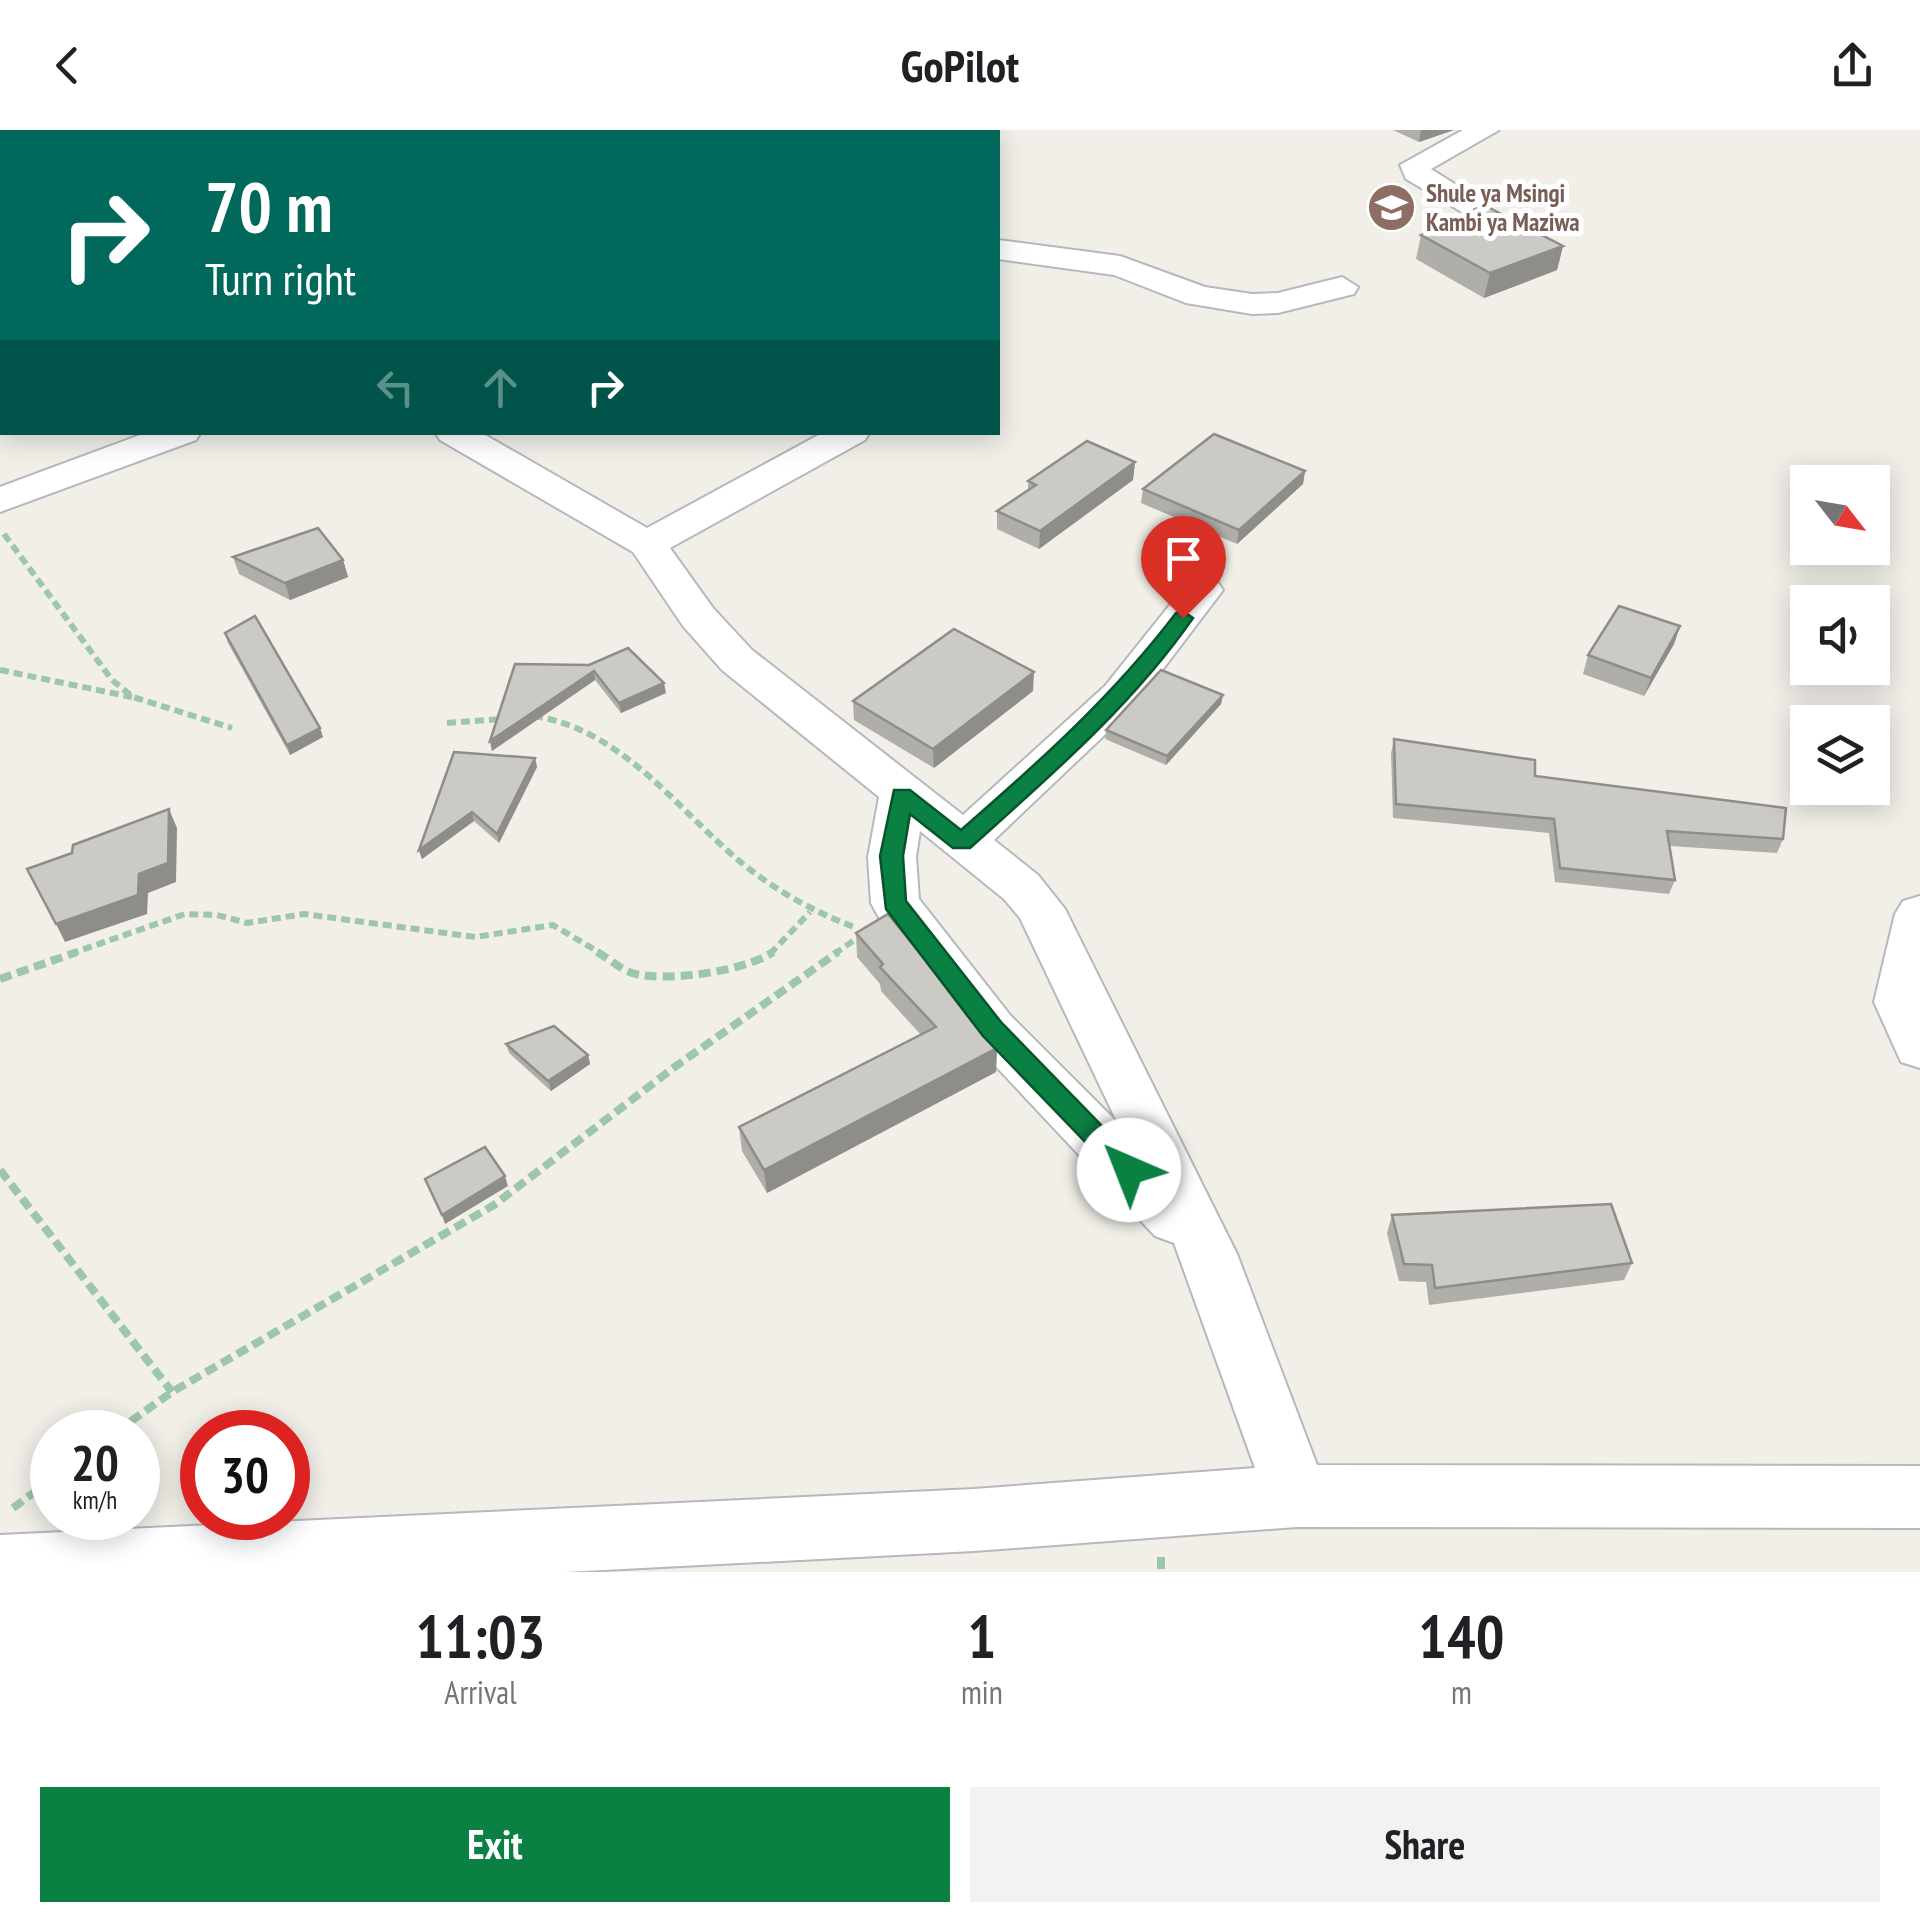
<!DOCTYPE html>
<style>
body{margin:0;font-family:"PT Sans Narrow",sans-serif;background:#f2f2f2;color:#202124;height:100vh;display:flex;flex-direction:column;font-size:38px;white-space:nowrap}
*{box-sizing:border-box;margin:0}
p{font-size:32px;color:#757577}
.icon{flex:none;width:55px;height:55px;fill:none;stroke:currentColor;stroke-width:2;stroke-linecap:round;stroke-linejoin:round}
.map{position:relative;height:1442px;overflow:hidden}
.side{display:flex;flex-direction:column;background:#fff;flex:1}
.side>*{flex:none}
.hud{position:absolute;left:0px;top:0px;width:1000px;height:305px;box-shadow:0 5px 25px #0003;background:#00695c;color:#fff;overflow:hidden}
.needle{width:65px;rotate:121deg}
.buttons{position:absolute;left:1790px;top:335px;display:grid;gap:20px}
.buttons a{display:grid;place-items:center;width:100px;height:100px;border-radius:0px;background:#fff;box-shadow:0 5px 25px #0003;font-size:50px}
.speed{position:absolute;left:30px;top:1280px;display:flex;gap:20px;font-size:50px;font-weight:700;text-align:center}
.speed>*{display:grid;place-content:center;width:130px;height:130px;border-radius:50%;background:#fff;box-shadow:0 5px 25px #0003;line-height:1}
.speed small{font-size:25px;font-weight:400}
.speed .limit{border:15px solid #d22;background:#fff;color:#111}
.pin{position:absolute;display:grid;place-items:center;width:85px;height:85px;color:#fff;margin:-102px -42px;border-radius:50% 50% 50% 0;rotate:-45deg;box-shadow:0 0 10px #0007}
.pin .icon{rotate:45deg}
.me{position:absolute;width:110px;margin:-55px;rotate:316deg;stroke-linejoin:round;filter:drop-shadow(0 0 8px #0008)}
.turn{display:flex;align-items:center;gap:35px;height:210px;padding:0 40px;font-size:45px}
.turn .icon{width:130px;height:130px;stroke-width:2.5}
.turn b{display:block;font-size:70px;line-height:85px}
.lanes{display:flex;align-items:center;height:95px;padding:0 40px;background:#0003;justify-content:center;gap:50px;direction:ltr}
.lanes .off{opacity:.35}
.eta{display:flex;justify-content:space-evenly;align-items:center;height:170px;text-align:center}
.eta b{font-size:60px;font-weight:600;line-height:70px}
.primary-button{display:flex;gap:20px;margin-top:auto;padding:20px 40px}
.primary-button a{flex:1;height:115px;border-radius:0px;background:#0b8043;color:#fff;font-size:40px;font-weight:600;line-height:115px;text-align:center}
.primary-button a+a{background:#f2f2f2;color:#202124}
header{display:flex;justify-content:space-between;align-items:center;height:130px;padding:0 40px;background:#fff;font-size:45px;font-weight:600}
.map>svg:first-child{display:block}
.lines{fill:none;stroke-linecap:round;stroke-linejoin:round}
.minor-casing{stroke:#b5b8bc;stroke-width:4}
.path-far2{stroke:#9cc7a9;stroke-width:4;stroke-dasharray:8 4;stroke-linecap:butt}
.path-far1{stroke:#9cc7a9;stroke-width:6;stroke-dasharray:9 5;stroke-linecap:butt}
.path{stroke:#9cc7a9;stroke-width:8;stroke-dasharray:12 6;stroke-linecap:butt}
.minor{fill:#fff;fill-rule:evenodd}
.wall{fill:#afaea9}
.shaded-wall{fill:#8f8d8a}
.building{fill:#cccac5;stroke:#8f8d8a;stroke-width:2.5}
.route{fill:#0b8043;stroke:#07532c;stroke-width:2.5}
.labels{text-anchor:middle;stroke-width:10;stroke-linejoin:round;paint-order:stroke}
.far-education-label{font-size:25px;font-weight:bold;fill:#785e54;stroke:#fff;text-anchor:start}
</style>
<header><svg class="icon" aria-label="back" viewBox="0 0 24 24"><path d="M15 5l-7 7 7 7"/></svg>GoPilot<svg class="icon" aria-label="share" viewBox="0 0 24 24"><path d="M12 15V3M7 8l5-5 5 5M5 13v7h14v-7"/></svg></header>
<div class="map">
<svg width="1920" height="1442" viewBox="0 0 1920 1442">
<rect width="100%" height="100%" fill="#f1efe8"/>
<g class="lines">
<defs>
<path id="minor" d="M1463,0H1499L1431,39L1483,72L1487,79L1472,88L1406,49L1400,35Z
M998,110L1120,126L1205,157L1252,164L1278,163L1342,147L1358,157L1354,164L1278,183L1252,184L1186,173L1114,145L998,129Z
M148,302H201L196,310L0,382V357Z
M435,302H480L647,398L824,302H870L865,310L670,418L713,478L752,520L963,685L1105,556L1189,451L1203,448L1217,451L1223,460L1135,576L994,710L1038,745L1065,779L1237,1124L1317,1335L1920,1336V1398L1297,1397L974,1421L565,1442H0V1405L974,1359L1255,1338L1174,1113L1155,1106L974,913L878,786L871,773L868,727L879,667L722,540L683,496L633,422L440,310ZM920,701L1004,769L1020,788L1117,992L1010,885L919,769L916,727Z
M1920,766V938L1901,932L1874,872L1895,784L1903,771Z"/>
</defs>
<use href="#minor" class="minor-casing"/>
<path class="path-far2" d="M478,0L482,2
M219,2L226,0"/>
<path class="path-far1" d="M4,404L112,550L133,567L232,598
M0,540L132,567
M534,586C624,600 677,680 743,734C778,762 816,783 857,798
M447,593L502,589
M70,824L185,784L217,785L247,793L304,784L475,807L553,795L602,824
M770,824L810,782
M834,824L862,805"/>
<path class="path" d="M597,822C608,828 620,839 632,843C665,853 745,841 773,822
M0,849L77,822
M0,1040L172,1262
M116,1302L172,1262L494,1075L676,936L838,822
M13,1378L52,1349
M1161,1427V1442"/>
<use href="#minor" class="minor"/>
</g>
<path class="wall" d="M577,0H686V2H578Z
M1393,0H1454L1419,12Z
M1421,105L1563,116L1557,140L1484,168L1416,129Z
M1135,332L1133,350L1039,419L997,399V381L1028,360V351Z
M1305,341L1303,354L1237,414L1141,373L1143,359Z
M233,427L343,430L348,447L290,470L239,444Z
M1680,496L1674,514L1644,566L1583,544L1588,525Z
M225,503L323,607L290,625L228,513Z
M589,535L666,563L621,583L595,550L492,621L490,611Z
M1033,561L934,638L854,590L853,571Z
M1223,565L1221,574L1166,635L1105,609L1106,600Z
M1394,609L1535,646L1783,709L1777,723L1670,716L1675,750L1669,764L1555,752L1549,703L1393,688L1391,623Z
M535,628L537,637L499,713L474,691L422,729L419,720Z
M856,803L997,918L996,942L767,1063L742,1021L739,997L921,905L881,861L880,854L857,827Z
M506,914L588,925L590,934L551,961L509,923Z
M1392,1085L1632,1133L1624,1150L1429,1175L1426,1152L1399,1151L1387,1103Z"/>
<path class="shaded-wall" d="M659,0H686V2H654Z
M1421,0H1454L1419,12Z
M1563,116L1557,140L1484,168L1490,143Z
M1135,332L1133,350L1039,419L1040,401Z
M1305,341L1303,354L1237,414L1239,400Z
M343,430L348,447L290,470L285,453Z
M1680,496L1674,514L1644,566L1651,548Z
M594,541L595,550L492,621L490,611Z
M1034,542L1033,561L934,638L933,619Z
M664,553L666,563L621,583L619,573Z
M1223,565L1221,574L1166,635L1167,626Z
M320,598L323,607L290,625L287,615Z
M535,628L537,637L499,713L497,704Z
M169,679L177,698L176,752L148,763L147,784L65,812L56,794L139,744Z
M472,682L474,691L422,729L419,720Z
M997,918L996,942L767,1063L764,1040Z
M588,925L590,934L551,961L548,951Z
M505,1046L508,1056L445,1094L442,1085Z"/>
<path class="building" d="M286,0H366L374,2H280Z
M603,0H659L654,2H609Z
M1484,75L1563,116L1490,143L1421,105Z
M1214,304L1305,341L1239,400L1143,359Z
M1087,311L1135,332L1040,401L997,381L1036,355L1028,351Z
M318,398L343,430L285,453L233,427Z
M1619,476L1680,496L1651,548L1588,525Z
M255,486L320,598L287,615L225,503Z
M954,499L1034,542L933,619L853,571Z
M628,518L664,553L619,573L594,541L490,611L515,534L589,535Z
M1161,540L1223,565L1167,626L1106,600Z
M1394,609L1535,630V646L1786,678L1783,709L1667,701L1675,750L1560,738L1554,689L1396,674Z
M454,622L535,628L497,704L472,682L419,720Z
M169,679L168,733L139,744L138,765L56,794L27,739L72,723L73,715Z
M888,784L997,918L764,1040L739,997L936,897L880,837L883,834L856,803Z
M554,896L588,925L548,951L506,914Z
M485,1017L505,1046L442,1085L425,1049Z
M1611,1074L1632,1133L1435,1158L1432,1135L1404,1134L1392,1085Z"/>
<path class="route" d="M1183,481L1193,488C1131,577 1050,646 970,718H953L910,684L903,726L906,771L1001,892L1138,1033L1142,1040L1138,1048H1120L983,906L886,779L880,726L894,660H910L961,700C1039,632 1113,566 1176,483Z"/>
<defs>
<symbol id="school-disc" viewBox="-11 -11 22 22"><circle r="9.5" fill="#8d6e63" stroke="#fff"/><path d="M0-5L7-2L0 1L-7-2ZM-4 1L0 2.5L4 1V4Q0 6-4 4Z" fill="#fff"/></symbol>
</defs>
<g fill-rule="evenodd">
<use href="#school-disc" x="1364" y="50" width="55" height="55"/>
</g>
<g class="labels">
<g class="far-education-label">
<text x="1426" y="72">Shule ya Msingi<tspan x="1426" dy="29">Kambi ya Maziwa</tspan></text>
</g>
</g>
</svg>
<div class="buttons">
<a><svg class="needle" viewBox="-14 -14 28 28"><path d="M0-13l5 13h-10z" fill="#e53935"/><path d="M0 13l5-13h-10z" fill="#757577"/></svg></a>
<a><svg class="icon" aria-label="sound" viewBox="0 0 24 24"><path d="M4 9h4l5-4v14l-5-4H4zM17 9q2 3 0 6"/></svg></a>
<a><svg class="icon" aria-label="layers" viewBox="0 0 24 24"><path d="M12 4l9 5-9 5-9-5zM3 14l9 5 9-5"/></svg></a>
</div>
<div class="speed"><div>20<small>km/h</small></div><div class="limit">30</div></div>
<div class="pin" style="left:1183px;top:488px;background:#d93025"><svg class="icon" aria-label="arrive" viewBox="0 0 24 24"><path d="M6 21V4h12l-3 4 3 4H6"/></svg></div>
<svg class="me" style="left:1129px;top:1040px" viewBox="-20 -20 40 40"><circle r="19" fill="#fff"/><path d="M0-13L10 11 0 6-10 11z" fill="#0b8043"/></svg>
<div class="hud">
<div class="turn"><svg class="icon" aria-label="right" viewBox="0 0 24 24"><path d="M7 20v-9h11M14 6l5 5-5 5"/></svg><div><b>70 m</b>Turn right</div></div>
<div class="lanes"><svg class="icon off" aria-label="left" viewBox="0 0 24 24"><path d="M17 20v-9H6M10 6l-5 5 5 5"/></svg><svg class="icon off" aria-label="ahead" viewBox="0 0 24 24"><path d="M12 20V5M6 11l6-6 6 6"/></svg><svg class="icon" aria-label="right" viewBox="0 0 24 24"><path d="M7 20v-9h11M14 6l5 5-5 5"/></svg></div>
</div>
</div>
<section class="side">
<div class="eta">
<div><b>11:03</b><p>Arrival</p></div>
<div><b>1</b><p>min</p></div>
<div><b>140</b><p>m</p></div>
</div>
<div class="primary-button"><a>Exit</a><a>Share</a></div>
</section>
